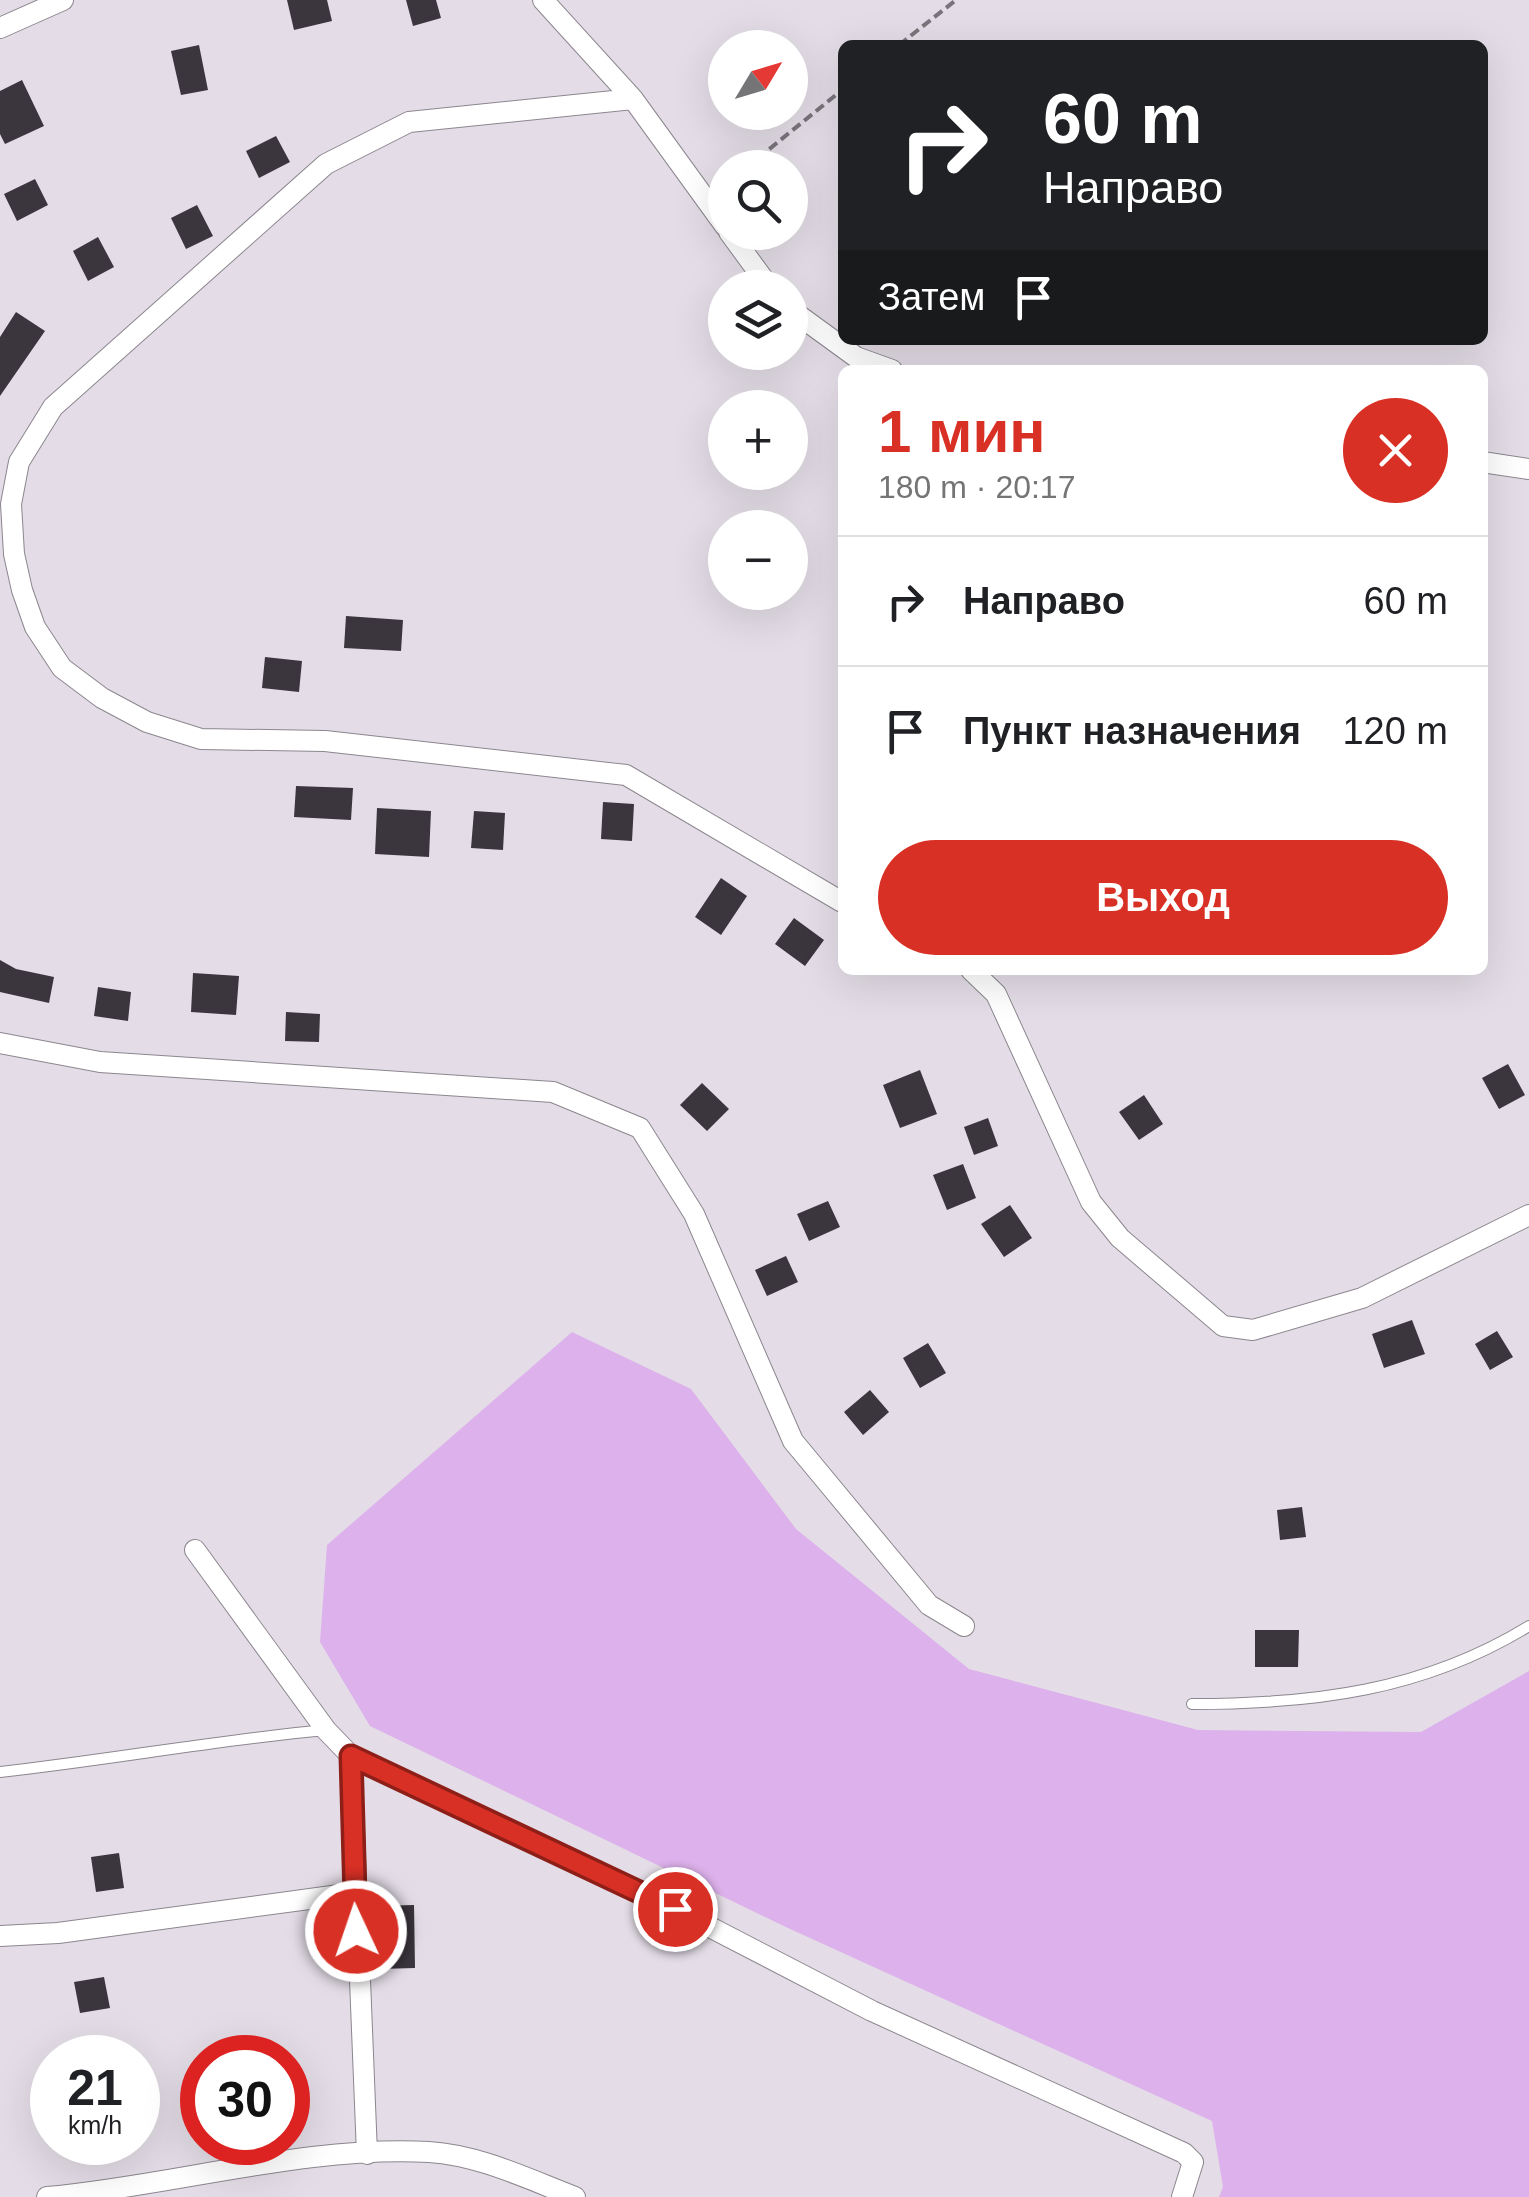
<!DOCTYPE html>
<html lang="ru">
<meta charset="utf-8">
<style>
body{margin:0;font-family:Arial,sans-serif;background:#f2f2f2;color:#202124;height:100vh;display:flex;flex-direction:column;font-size:38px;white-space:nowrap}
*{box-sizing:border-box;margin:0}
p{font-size:32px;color:#757577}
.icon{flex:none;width:55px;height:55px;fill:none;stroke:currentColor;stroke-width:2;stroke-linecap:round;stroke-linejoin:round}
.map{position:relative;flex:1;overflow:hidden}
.side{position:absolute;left:838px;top:365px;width:650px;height:610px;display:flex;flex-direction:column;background:#fff;border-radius:15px;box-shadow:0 10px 40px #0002}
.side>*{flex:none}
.hud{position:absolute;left:838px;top:40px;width:650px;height:305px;border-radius:15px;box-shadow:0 10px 40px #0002;background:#202124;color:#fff;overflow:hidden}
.needle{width:65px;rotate:52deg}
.buttons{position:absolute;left:708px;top:30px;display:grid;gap:20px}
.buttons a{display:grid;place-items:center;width:100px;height:100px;border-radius:50%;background:#fff;box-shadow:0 10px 40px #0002;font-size:50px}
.speed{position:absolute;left:30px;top:2035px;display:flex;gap:20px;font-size:50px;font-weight:700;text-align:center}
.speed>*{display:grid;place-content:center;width:130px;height:130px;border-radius:50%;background:#fff;box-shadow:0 10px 40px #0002;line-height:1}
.speed small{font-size:25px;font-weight:400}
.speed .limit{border:15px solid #d22;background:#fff;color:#111}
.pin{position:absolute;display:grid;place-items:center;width:85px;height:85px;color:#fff;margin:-42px;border:5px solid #fff;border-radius:50%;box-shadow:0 2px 10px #0007}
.me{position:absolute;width:110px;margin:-55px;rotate:357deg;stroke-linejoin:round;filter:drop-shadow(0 0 8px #0008)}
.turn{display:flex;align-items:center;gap:35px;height:210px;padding:0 40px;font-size:45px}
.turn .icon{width:130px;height:130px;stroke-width:2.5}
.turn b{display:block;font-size:70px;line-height:85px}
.then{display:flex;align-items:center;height:95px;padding:0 40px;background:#0003;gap:20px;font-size:38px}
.round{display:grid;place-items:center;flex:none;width:105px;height:105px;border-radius:52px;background:#f2f2f2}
.head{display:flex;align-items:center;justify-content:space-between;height:170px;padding:0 40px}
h1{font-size:60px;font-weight:800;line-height:75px;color:#d93025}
.primary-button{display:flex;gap:20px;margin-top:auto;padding:20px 40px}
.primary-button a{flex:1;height:115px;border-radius:60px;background:#d93025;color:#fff;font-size:40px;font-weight:800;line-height:115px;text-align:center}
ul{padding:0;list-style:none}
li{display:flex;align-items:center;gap:30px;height:130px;padding:0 40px;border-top:2px solid #e0e0e0}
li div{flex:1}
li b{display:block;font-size:38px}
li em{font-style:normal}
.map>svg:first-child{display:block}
.green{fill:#ddb1eb}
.building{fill:#3b353d}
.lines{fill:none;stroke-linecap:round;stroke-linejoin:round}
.lane-casing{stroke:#8c868e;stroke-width:12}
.street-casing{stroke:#8c868e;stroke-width:22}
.path{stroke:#79757b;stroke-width:4;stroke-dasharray:10 5;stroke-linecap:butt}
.lane{stroke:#fff;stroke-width:10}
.street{stroke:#fff;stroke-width:20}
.route-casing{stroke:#8d1f18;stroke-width:25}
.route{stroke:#d93025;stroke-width:18}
</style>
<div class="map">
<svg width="1529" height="2197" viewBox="0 0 1529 2197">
<rect width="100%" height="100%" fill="#e4dde7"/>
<path class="green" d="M572,1332L691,1389L796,1529L969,1669L1198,1730L1421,1732L1529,1671V2197H1219L1223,2187L1212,2121L788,1928L370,1726L320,1642L327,1545Z"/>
<path class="building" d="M287,0H327L332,21L294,30Z
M406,0H436L441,18L413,26Z
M199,45L208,90L181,95L171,51Z
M22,80L44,126L5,144L0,134V91Z
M276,136L290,162L259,178L246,151Z
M35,179L48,205L17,221L4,194Z
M197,205L213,236L186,249L171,218Z
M98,237L114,267L88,281L73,251Z
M16,312L45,331L0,396V337Z
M346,616L403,620L401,651L344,648Z
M265,657L302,661L299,692L262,688Z
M296,786L353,788L351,820L294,817Z
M603,802L634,804L632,841L601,839Z
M377,808L431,811L429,857L375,854Z
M474,811L505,813L503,850L471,848Z
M721,878L747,896L721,935L695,917Z
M794,918L824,940L805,966L775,944Z
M0,960L16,969L54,977L49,1003L0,992Z
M193,973L239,976L236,1015L191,1012Z
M98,987L131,992L128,1021L94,1016Z
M286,1012L320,1014L319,1042L285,1041Z
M1508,1064L1525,1095L1499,1109L1482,1078Z
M920,1070L937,1114L900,1128L883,1085Z
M702,1083L729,1109L707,1131L680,1105Z
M1144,1095L1163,1124L1139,1140L1119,1112Z
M988,1118L998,1146L974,1155L964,1127Z
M963,1164L976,1198L947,1210L933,1175Z
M828,1201L840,1227L809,1241L797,1214Z
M1010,1205L1032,1238L1004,1257L981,1224Z
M786,1256L798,1282L767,1296L755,1270Z
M1412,1320L1425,1354L1384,1368L1372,1334Z
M1497,1331L1513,1357L1490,1370L1475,1344Z
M928,1343L946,1373L920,1388L903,1358Z
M870,1390L889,1412L863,1435L844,1412Z
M1302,1507L1306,1537L1280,1540L1277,1510Z
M1255,1630H1299L1298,1667H1255Z
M119,1853L124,1888L96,1892L91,1857Z
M414,1905L415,1968L379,1969L377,1906Z
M104,1977L110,2008L80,2013L74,1982Z"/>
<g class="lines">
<defs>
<path id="lane" d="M1192,1704C1313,1704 1423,1691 1529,1626
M0,1772C109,1760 217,1740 326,1730"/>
<path id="street" d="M543,0L633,99L725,226
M0,28L63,0
M633,99L409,122L326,164L53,407L19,462L11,504L14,554L22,590L35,627L62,668L102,698L147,722L201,739L325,741L626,775L842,902
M729,232L770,288
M790,309L856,357L892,370
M1482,462L1529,469
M971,970L996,994L1091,1202L1120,1238L1223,1326L1253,1330L1362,1298L1529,1215
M0,1043L100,1062L553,1092L640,1128L694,1214L793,1441L929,1605L964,1626
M195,1550L326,1730L351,1756L675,1909L872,2011L1184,2153L1193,2162L1182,2197
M351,1756L367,2154
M0,1936L58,1933L354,1893
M47,2197C171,2186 308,2145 429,2152C479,2155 528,2179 575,2197"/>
</defs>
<use href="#lane" class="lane-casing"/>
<use href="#street" class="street-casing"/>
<path class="path" d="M899,45L956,0
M746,168L842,90"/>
<use href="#lane" class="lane"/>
<use href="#street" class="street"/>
</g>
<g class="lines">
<defs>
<path id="route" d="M356,1931L351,1756L675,1909"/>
</defs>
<use href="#route" class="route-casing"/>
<use href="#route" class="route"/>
</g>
</svg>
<div class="buttons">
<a><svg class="needle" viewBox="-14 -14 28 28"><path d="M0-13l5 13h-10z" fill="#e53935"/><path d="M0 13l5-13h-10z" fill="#757577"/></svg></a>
<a><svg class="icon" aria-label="search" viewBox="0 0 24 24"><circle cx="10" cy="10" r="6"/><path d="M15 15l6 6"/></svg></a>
<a><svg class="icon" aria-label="layers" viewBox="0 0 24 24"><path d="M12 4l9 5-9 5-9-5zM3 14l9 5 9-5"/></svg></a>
<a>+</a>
<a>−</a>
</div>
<div class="speed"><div>21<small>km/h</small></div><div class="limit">30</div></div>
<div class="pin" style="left:675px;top:1909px;background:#d93025"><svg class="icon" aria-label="arrive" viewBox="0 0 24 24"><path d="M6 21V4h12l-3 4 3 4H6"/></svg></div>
<svg class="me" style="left:356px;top:1931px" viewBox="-20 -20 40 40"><circle r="17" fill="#d93025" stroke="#fff" stroke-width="3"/><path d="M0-11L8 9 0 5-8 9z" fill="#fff"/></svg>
<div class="hud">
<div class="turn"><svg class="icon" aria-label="right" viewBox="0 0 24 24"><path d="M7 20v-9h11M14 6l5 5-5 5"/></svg><div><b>60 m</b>Направо</div></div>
<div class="then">Затем<svg class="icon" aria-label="arrive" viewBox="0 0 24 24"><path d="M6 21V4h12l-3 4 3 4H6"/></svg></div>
</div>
<section class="side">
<div class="head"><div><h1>1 мин</h1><p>180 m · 20:17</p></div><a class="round" style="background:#d93025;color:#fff"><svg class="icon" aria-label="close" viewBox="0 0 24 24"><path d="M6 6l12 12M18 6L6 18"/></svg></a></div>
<ul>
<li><svg class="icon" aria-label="right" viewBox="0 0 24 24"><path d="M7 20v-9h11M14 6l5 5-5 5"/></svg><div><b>Направо</b></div><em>60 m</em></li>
<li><svg class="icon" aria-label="arrive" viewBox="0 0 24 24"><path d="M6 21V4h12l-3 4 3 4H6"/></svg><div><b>Пункт назначения</b></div><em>120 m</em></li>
</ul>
<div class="primary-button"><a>Выход</a></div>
</section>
</div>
